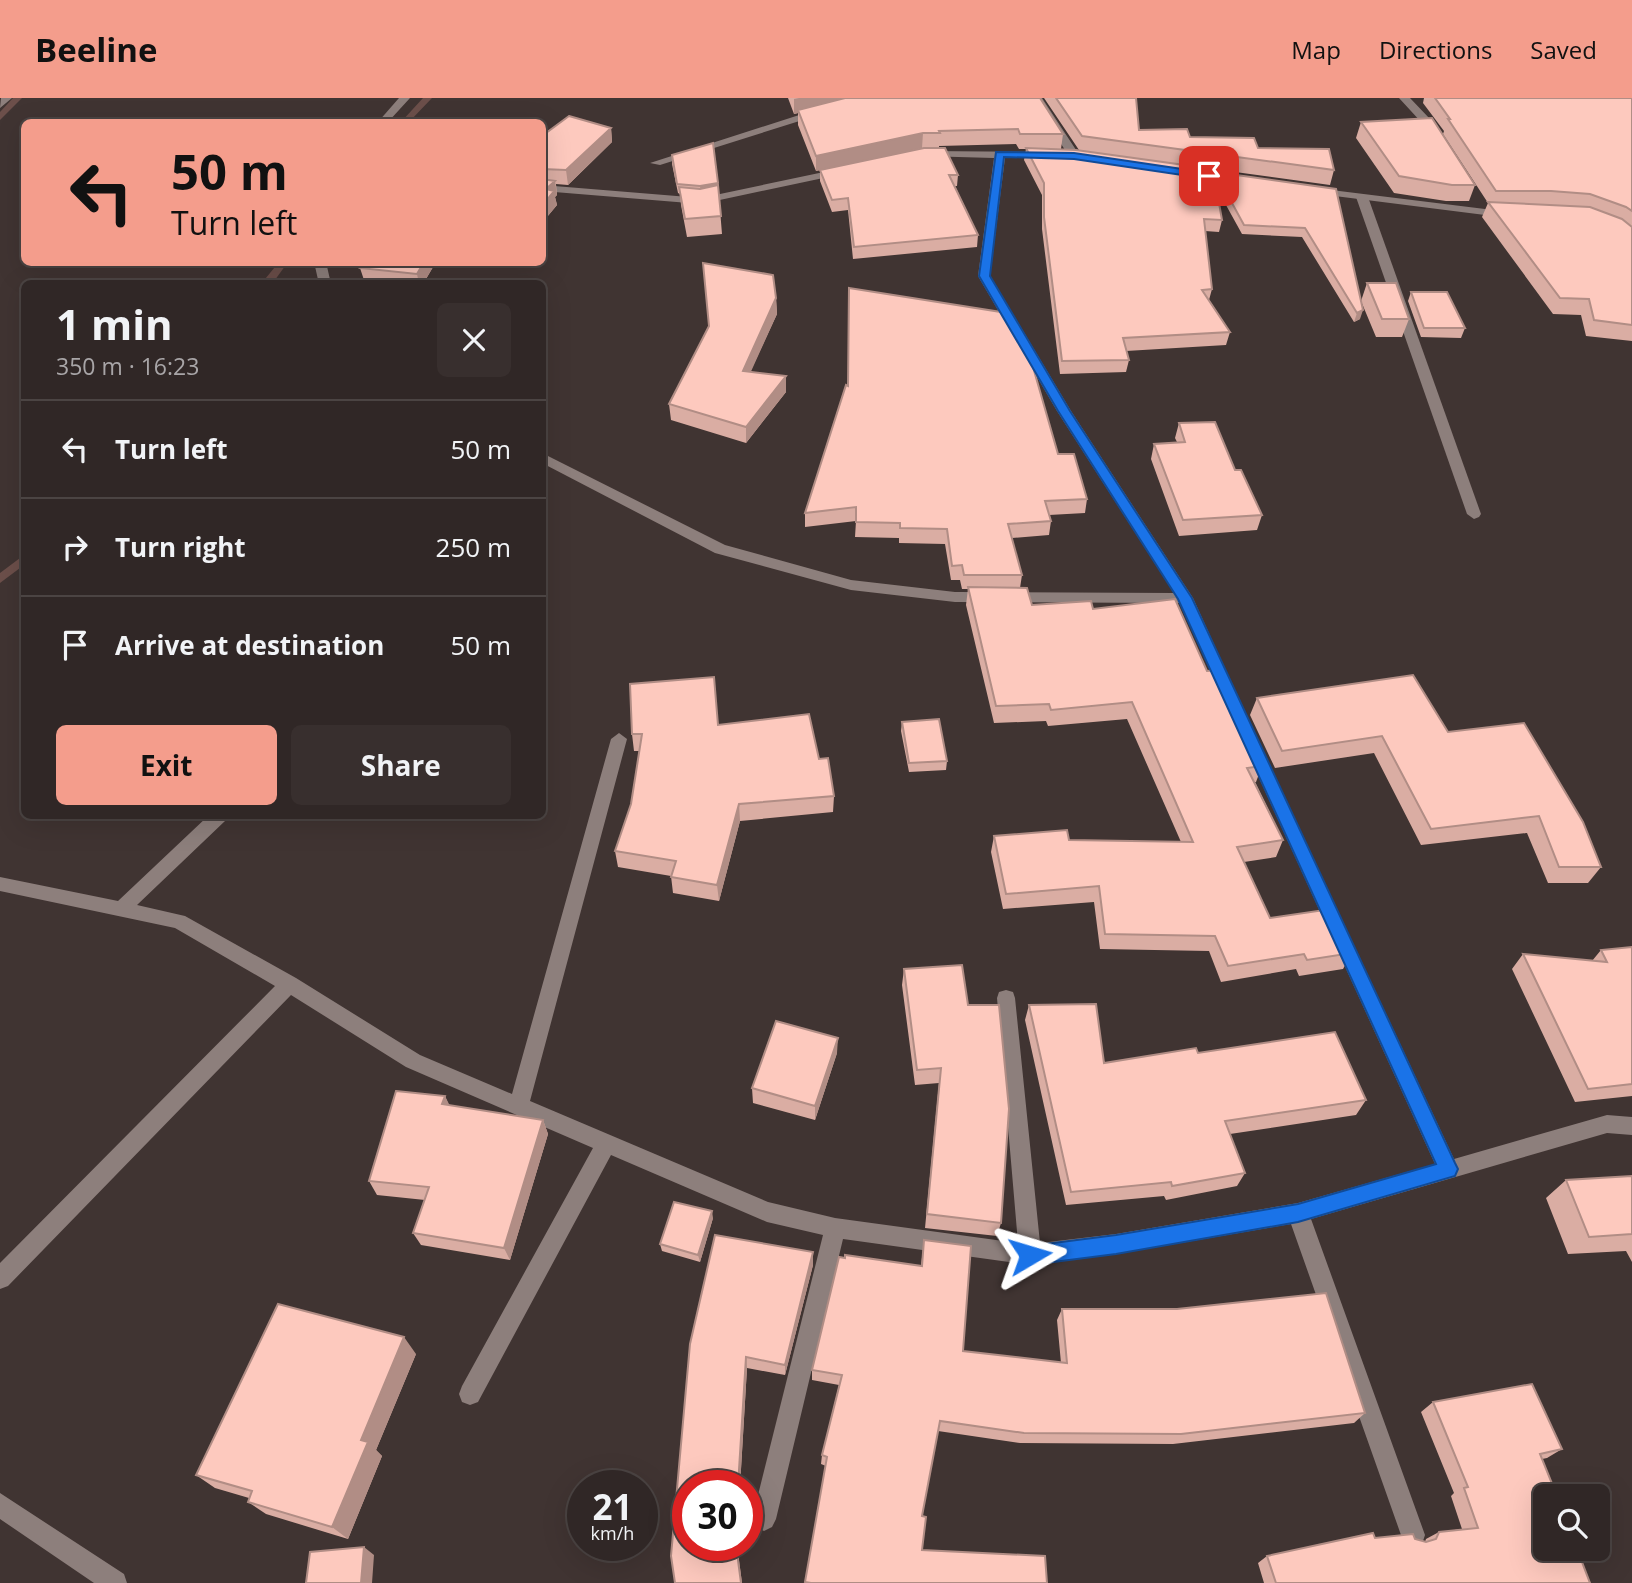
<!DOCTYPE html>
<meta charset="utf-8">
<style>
body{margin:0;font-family:"Open Sans",sans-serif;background:#382f2e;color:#f1f3f6;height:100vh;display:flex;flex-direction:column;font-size:26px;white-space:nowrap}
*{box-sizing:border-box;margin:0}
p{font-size:23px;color:#a8a5a7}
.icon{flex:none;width:38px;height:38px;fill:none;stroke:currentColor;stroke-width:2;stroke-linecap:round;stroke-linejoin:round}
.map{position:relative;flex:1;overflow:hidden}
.side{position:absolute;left:21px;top:182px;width:525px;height:539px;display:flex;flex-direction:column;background:#302726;border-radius:10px;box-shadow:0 7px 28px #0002,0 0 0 2px #4b4443}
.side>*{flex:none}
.banner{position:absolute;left:21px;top:21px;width:525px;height:147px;border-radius:10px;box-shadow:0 7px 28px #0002,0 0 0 2px #4b4443;background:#f49d8c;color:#111;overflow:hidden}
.controls{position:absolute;left:1533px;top:1386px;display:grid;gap:14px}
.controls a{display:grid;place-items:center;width:77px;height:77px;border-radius:10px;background:#302726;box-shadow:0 7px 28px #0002,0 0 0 2px #4b4443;font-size:35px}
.speed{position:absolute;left:567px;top:1372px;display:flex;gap:14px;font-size:35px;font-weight:700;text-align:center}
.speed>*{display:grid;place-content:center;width:91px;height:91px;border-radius:50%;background:#302726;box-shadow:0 7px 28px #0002,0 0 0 2px #4b4443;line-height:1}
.speed small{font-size:18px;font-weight:400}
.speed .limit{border:10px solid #d22;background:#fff;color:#111}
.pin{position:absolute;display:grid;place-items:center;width:60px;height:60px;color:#fff;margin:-30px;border-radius:14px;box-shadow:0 4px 10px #0006}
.me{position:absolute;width:77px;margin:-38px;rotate:83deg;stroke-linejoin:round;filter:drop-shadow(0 0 5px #0008)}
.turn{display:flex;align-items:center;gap:24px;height:147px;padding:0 35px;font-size:32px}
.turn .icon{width:91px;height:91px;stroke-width:2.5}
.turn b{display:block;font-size:49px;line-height:60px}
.round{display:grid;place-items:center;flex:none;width:74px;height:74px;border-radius:10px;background:#382f2e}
.summary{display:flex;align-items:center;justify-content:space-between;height:119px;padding:0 35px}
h1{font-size:42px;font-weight:700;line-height:52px}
.primary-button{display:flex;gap:14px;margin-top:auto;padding:14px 35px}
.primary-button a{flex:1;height:80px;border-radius:10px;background:#f49d8c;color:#111;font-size:28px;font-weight:700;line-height:80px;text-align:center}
.primary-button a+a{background:#382f2e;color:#f1f3f6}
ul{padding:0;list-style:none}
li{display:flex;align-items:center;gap:21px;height:98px;padding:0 35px;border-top:2px solid #4b4443}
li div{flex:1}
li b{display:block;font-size:26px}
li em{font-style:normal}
header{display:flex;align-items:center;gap:42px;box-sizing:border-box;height:98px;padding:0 35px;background:#f49d8c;color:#111}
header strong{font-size:33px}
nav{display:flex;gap:38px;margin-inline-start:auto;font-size:24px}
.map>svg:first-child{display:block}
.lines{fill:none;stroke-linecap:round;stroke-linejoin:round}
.stream{fill:#6c4f4a;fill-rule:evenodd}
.service{fill:#8d7f7c;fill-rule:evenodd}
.minor{fill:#8d7f7c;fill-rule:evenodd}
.wall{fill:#daada3}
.shaded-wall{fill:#b18d85}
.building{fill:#fdc9be;stroke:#b18d85;stroke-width:2}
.route{fill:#1a73e8;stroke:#114b97;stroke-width:2}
</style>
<header>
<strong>Beeline</strong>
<nav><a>Map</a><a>Directions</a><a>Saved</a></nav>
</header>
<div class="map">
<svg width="1632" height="1485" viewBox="0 0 1632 1485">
<rect width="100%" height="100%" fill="#403432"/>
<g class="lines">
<path class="stream" d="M13,0H22L0,22V14Z
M423,0H432L409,24H401Z
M279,164H288L272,186H261Z
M24,457V467L0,485V475Z"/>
<path class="service" d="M1358,97L1368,99L1481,416L1479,419L1474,421L1467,416L1356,99Z"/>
<path class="minor" d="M12,0L0,10L1,0Z
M399,0H410L388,24H378Z
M1032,0H1042L1080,58L1078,60H1070Z
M1399,0H1410L1430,21L1442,40L1441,42H1433L1422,25Z
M821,10L826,13L825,15L660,67L650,65Z
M926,53L1048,54L1054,57L1048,60H1005L990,178L1071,313L1193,500L1236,595L1234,599H1222L1180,505L955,504L851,492L715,455L542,365V355L725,447L851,482L955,494L1174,495L1057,313L978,178L994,60L922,58V54Z
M843,70L847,71V75L701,106L542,93V87L701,100Z
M1315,90L1485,111L1491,114L1485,117L1311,95L1309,93Z
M314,164H326L331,186H319Z
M619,635L627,641L530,1003L768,1104L835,1120L1018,1145L997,900L999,894L1006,892L1013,894L1015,900L1040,1145L1116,1136L1298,1105L1435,1066L1245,649L1253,643L1261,649L1454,1061L1607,1017L1632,1019V1037L1607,1035L1311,1121L1425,1437L1422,1446L1413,1449L1404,1446L1401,1437L1291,1126L1116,1156L1030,1167L843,1141L776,1421L772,1429L764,1433L756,1429L752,1421L823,1137L767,1124L611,1057L478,1304L470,1307L462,1304L459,1296L462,1288L593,1050L406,969L291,897L8,1188L0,1191V1165L275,888L175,830L0,793V779L118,803L208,718H227L225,723L137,807L185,818L296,880L420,957L512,996L611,641Z
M0,1395L124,1476L127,1485H94L0,1421Z"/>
</g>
<path class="wall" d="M788,0H1040L1063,36L1061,51L1079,52L1044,0H1136L1139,32L1190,39L1258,50L1334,72L1330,87L1213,71L1215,78V74L1336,91L1360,221L1354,224L1302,139L1242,136L1216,89L1222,122L1219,134L1205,133L1212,191L1209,202L1230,234L1226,247L1126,253L1129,262L1126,274L1060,276L1042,131V97L1024,62L1026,51H1019L1016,46L939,48V50L958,77L957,88H955L978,137L977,149L853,161L848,112L832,114L820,83V72L816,73L798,27V15L794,16Z
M1424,0H1632V243L1586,238L1581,217L1553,216L1482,119L1488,105L1443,36L1444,33L1423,5Z
M1361,24L1475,87L1469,103H1446L1394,95L1356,40Z
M611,30L612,44L568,87L556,86L557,97L555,99L557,107L542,125V38Z
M672,57L718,87L722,136L687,139L681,107L680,96L678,95L672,66Z
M364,164H436L423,186L365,185L360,170Z
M1367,185L1409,221L1402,239H1376L1361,203Z
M1411,194L1465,230L1461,240L1421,239L1408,203Z
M776,200L777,216L750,274L786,278V294L746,345L671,322L669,306Z
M1035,262L1033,270L1058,356L1087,401L1085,415L1049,417L1051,423L1049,437L1012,440L1022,477L1020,490L1032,507L1093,511L1207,573L1260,656L1259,660L1262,668L1256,684H1255L1283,742L1276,759L1244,764L1270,820L1352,855L1343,871L1299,878L1296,871L1221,884L1209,853L1100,851L1094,804L1003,811L991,754L994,738L1069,742L1181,744L1127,621L1048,628L1046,623L994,625L966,507L968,491H962L960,482H951L945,446L899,445V440L855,439L856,423L805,429V415L848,288Z
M1179,325L1235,372L1262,417L1257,432L1179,438L1151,361L1154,346L1177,344L1175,340Z
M1257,600L1448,634L1601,769L1588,785H1548L1527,735L1421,747L1374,655L1275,670L1250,617Z
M902,624L947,663L946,672L909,674L901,633Z
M718,627L819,661L834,698L833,714L740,723L719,803L673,795L671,778L618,769L615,753L631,706L639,653H634L632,636Z
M1632,849V998L1575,1004L1512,871L1523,856L1592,863L1601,852Z
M904,871L968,907L1001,1125L997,1138L925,1130L939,985L915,987L902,887Z
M1029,907L1104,965L1198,955L1366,1002L1356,1017L1230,1036L1245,1075L1237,1088L1166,1102L1164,1098L1066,1107L1025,922Z
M837,955L815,1022L753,1005L752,990Z
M445,998L449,1008L543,1022L548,1036L510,1162L421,1147L413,1135L425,1102L377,1097L369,1083Z
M1632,1078V1164L1626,1153L1568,1156L1546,1100L1566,1082Z
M713,1120L700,1164L662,1153L660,1146Z
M715,1137L813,1154V1167L785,1277L747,1270L740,1388H688V1447H737L742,1485H675Z
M924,1142L963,1253L1061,1265L1057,1222L1062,1211L1365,1315L1354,1325L1173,1346L1020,1345L938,1333L922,1418V1452L1047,1485H805L826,1368L821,1366L822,1357L839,1287L812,1282V1272L921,1168Z
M416,1256L376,1352L382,1358L348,1441L266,1416L248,1404L249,1400L215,1390L196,1377Z
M1433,1304L1562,1351L1547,1360L1542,1361L1590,1485H1264L1258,1465L1267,1458L1375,1440L1415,1441L1425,1444L1426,1441L1439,1434L1462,1431L1451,1398L1454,1395L1421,1314Z"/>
<path class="shaded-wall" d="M799,0H860L798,12V15L794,16V1Z
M611,30L612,44L568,87L566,72Z
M923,35L922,50L816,73V58Z
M555,83L557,97L555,99L557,107L542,125V108L546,91Z
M718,85V94L701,97L700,88Z
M424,164H436L423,186H419L417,176Z
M776,200L777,216L744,289L743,273Z
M1363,212L1360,221L1354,224L1357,215Z
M786,278V294L746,345V329Z
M739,706L740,723L719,803L717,787Z
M838,940L837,955L815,1022V1008Z
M445,998L452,1012L442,1006Z
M543,1022L548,1036L510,1162L504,1150Z
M712,1113L713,1120L700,1164L698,1157Z
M813,1154V1167L785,1277V1267Z
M404,1239L416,1256L376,1352L382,1358L348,1441L332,1429L361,1342Z
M746,1259L747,1270L740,1388H738Z
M364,1449L374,1457L372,1485H361Z"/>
<path class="building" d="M845,0H1040L1063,36H1020L1018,31L939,33L940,35H923L816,58L798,12Z
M1056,0H1136L1139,32L1187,31L1190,39L1254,40L1258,50L1329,51L1334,72L1082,38Z
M1435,0H1632V113L1626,109L1590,96L1551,93H1496L1448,21H1450Z
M569,18L611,30L566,72L542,71V38Z
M1432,20L1475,87H1452L1399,78L1361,24Z
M467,22L479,24H463Z
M713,45L718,85L700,88L677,86L672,57Z
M924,50H945L958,77H949L978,137L854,149L848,100L832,102L820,72Z
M1026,50L1076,52L1213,71L1222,122L1204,121L1212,191L1202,192L1230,234L1123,240L1129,262L1062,263L1044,119V85Z
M1215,74L1336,91L1363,212L1357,215L1305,130L1244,127Z
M542,81L555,83L546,91L554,93L542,108Z
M718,87L721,118L685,121L679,89L700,91Z
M1488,104L1590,109L1622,121L1632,129V227L1594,222L1589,201L1560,200Z
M364,164H424L417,176L360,170Z
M703,165L773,177L776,200L743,273L786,278L746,329L669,306L709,228Z
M1367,185H1396L1409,221H1382Z
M849,190L1007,215L1035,262H1031L1058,356H1074L1087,401L1045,403L1051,423L1008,426L1022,477H964L962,467L952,468L947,431L900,430V425L856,424V409L805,415L846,287L848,288Z
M1411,194H1447L1465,230H1424Z
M1215,324L1235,372H1241L1262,417L1183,422L1154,346L1185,344L1179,325Z
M968,489L1027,490L1032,507L1091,503L1093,511L1175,501L1207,573L1221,572L1260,656L1257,657L1262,668L1247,670L1283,742L1237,749L1270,820L1331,811L1352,855L1307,862L1304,856L1228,868L1215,838L1105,836L1099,788L1006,796L994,738L1067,732L1069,742L1193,744L1132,604L1051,612L1049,606L996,608Z
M1413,577L1448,634L1524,625L1583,724L1601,769H1559L1539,718L1431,731L1382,638L1282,653L1257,600Z
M714,579L718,627L809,616L819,661L828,660L834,698L739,706L717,787L671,779L676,763L615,753L631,706L642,636H632L630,586Z
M939,621L947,663L909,665L902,624Z
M1632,849V986L1588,991L1523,856L1607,864L1601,852Z
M962,867L968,907H999L1009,1011L1001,1125L927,1116L941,970L917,972L904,871Z
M1096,906L1104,965L1196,950L1198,955L1335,934L1366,1002L1225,1023L1245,1075L1172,1088L1171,1084L1071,1094L1029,907Z
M776,923L838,940L815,1008L752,990Z
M396,993L445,998L442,1006L543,1022L504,1150L413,1135L429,1089L369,1083Z
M1632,1078V1136L1589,1139L1566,1082Z
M674,1104L712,1113L698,1157L660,1146Z
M715,1137L813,1154L785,1267L746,1259L738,1388H688V1447H736L741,1485H675L671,1458L690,1246Z
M924,1142L971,1148L963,1253L1067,1265L1062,1211H1177L1326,1195L1365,1315L1181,1336L1024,1335L940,1323L922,1418L926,1419L922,1452L1045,1458L1047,1485H811L805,1484L827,1359L822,1357L842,1277L812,1272L839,1159L845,1160V1157L922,1168Z
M278,1206L404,1239L361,1342L368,1344L332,1429L248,1404L252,1393L196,1377Z
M1532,1286L1562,1351L1540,1356L1557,1398H1545V1451H1577L1590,1485H1276L1267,1458L1373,1435L1375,1440L1413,1436L1415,1441L1426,1444L1436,1441L1439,1434L1478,1430L1464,1390L1468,1389L1433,1304Z
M364,1449L361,1485H306L310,1454Z"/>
<path class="route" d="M996,54L1074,55L1209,75L1215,78L1209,81L1074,61L1004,59L990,178L1070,313L1192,500L1455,1065L1458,1071L1455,1078L1298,1124L1116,1156L1030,1167L1023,1164L1020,1157L1023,1151L1030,1148L1116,1137L1298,1106L1436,1066L1178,501L1058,313L979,178Z"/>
</svg>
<div class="controls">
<a><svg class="icon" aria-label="search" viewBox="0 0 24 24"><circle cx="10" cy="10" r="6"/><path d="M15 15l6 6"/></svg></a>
</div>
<div class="speed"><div>21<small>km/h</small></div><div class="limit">30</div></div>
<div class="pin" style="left:1209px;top:78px;background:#d93025"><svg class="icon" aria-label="arrive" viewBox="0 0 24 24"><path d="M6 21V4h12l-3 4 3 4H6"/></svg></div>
<svg class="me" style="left:1030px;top:1157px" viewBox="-20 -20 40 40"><path d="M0-17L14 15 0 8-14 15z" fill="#1a73e8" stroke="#fff" stroke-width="4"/></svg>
<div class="banner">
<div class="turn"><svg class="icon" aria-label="left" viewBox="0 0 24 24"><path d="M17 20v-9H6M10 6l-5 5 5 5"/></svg><div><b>50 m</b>Turn left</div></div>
</div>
<section class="side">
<div class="summary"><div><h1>1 min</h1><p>350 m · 16:23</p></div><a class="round"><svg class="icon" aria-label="close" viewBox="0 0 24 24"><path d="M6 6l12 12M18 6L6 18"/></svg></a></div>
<ul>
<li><svg class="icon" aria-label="left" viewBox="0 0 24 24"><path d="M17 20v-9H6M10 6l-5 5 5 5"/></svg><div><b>Turn left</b></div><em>50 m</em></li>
<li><svg class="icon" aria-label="right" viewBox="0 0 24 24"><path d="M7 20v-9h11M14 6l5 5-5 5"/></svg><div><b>Turn right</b></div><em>250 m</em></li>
<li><svg class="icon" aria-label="arrive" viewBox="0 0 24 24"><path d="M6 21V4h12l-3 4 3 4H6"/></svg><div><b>Arrive at destination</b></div><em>50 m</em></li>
</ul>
<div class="primary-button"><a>Exit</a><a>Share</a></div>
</section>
</div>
